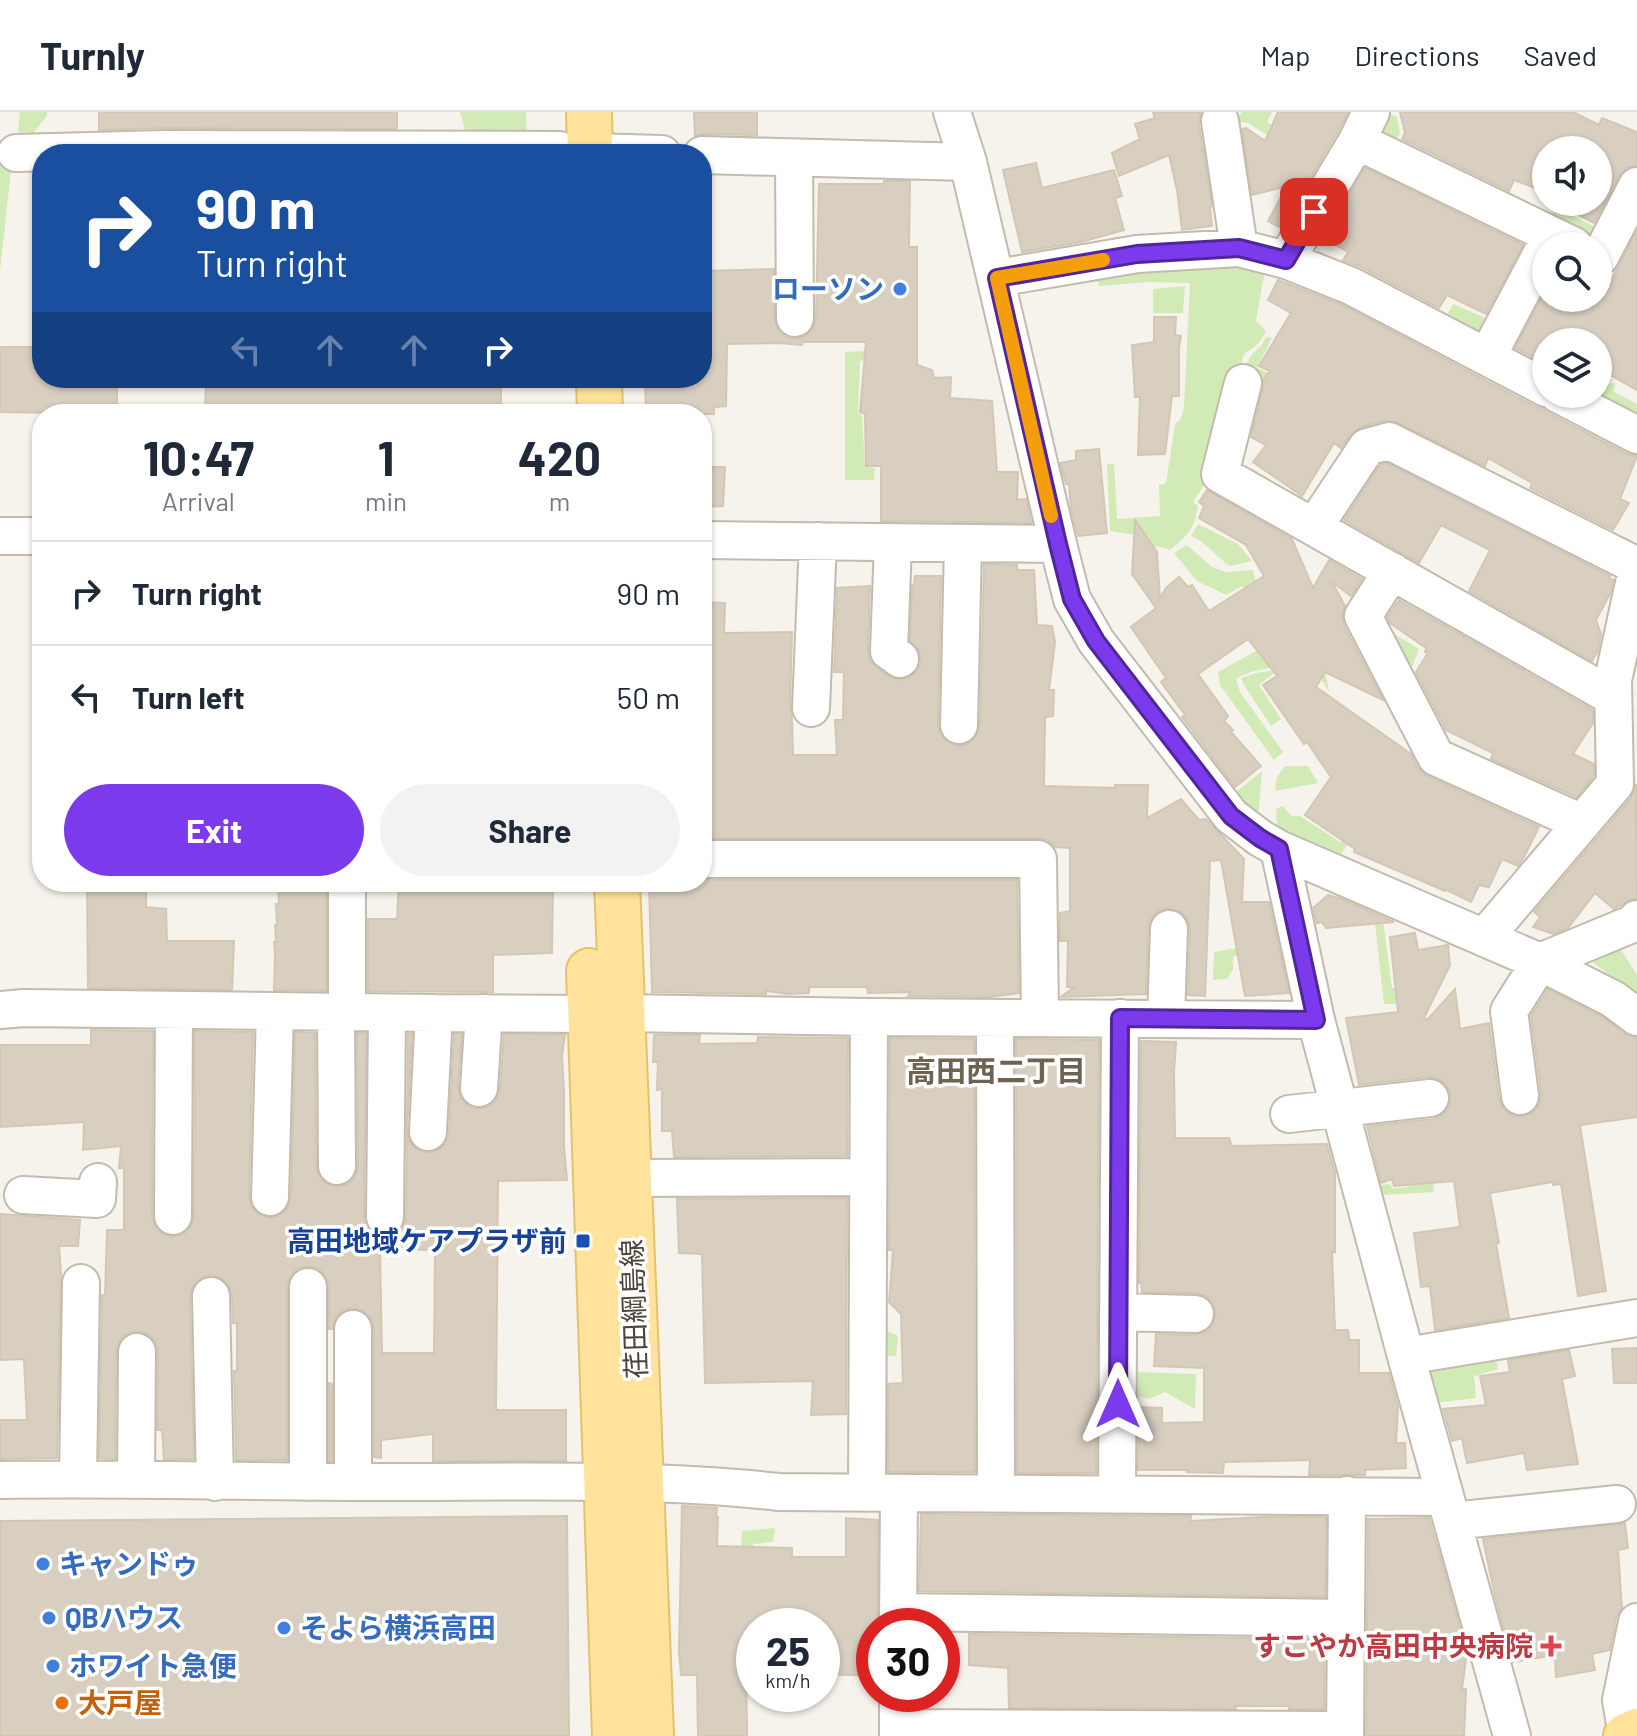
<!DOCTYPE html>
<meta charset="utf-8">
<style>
body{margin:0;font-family:Barlow,"Noto Sans JP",sans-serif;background:#f2f2f3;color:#1f2937;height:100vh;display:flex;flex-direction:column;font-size:30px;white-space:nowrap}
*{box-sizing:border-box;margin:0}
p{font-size:26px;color:#747a83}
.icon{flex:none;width:44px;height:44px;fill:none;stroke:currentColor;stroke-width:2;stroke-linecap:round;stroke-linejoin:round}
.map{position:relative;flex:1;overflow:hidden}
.panel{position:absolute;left:32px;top:292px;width:680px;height:488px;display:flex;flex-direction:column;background:#fff;border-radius:32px;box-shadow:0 2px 6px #0004}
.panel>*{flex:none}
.banner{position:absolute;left:32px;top:32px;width:680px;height:244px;border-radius:32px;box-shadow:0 2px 6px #0004;background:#1a4fa0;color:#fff;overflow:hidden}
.tools{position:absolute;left:1532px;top:24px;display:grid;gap:16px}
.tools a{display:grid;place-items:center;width:80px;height:80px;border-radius:50%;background:#fff;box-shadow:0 2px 6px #0004;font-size:40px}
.speed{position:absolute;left:736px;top:1496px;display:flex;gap:16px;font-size:40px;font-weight:700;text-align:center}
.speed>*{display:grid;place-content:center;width:104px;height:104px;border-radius:50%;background:#fff;box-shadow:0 2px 6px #0004;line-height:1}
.speed small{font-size:20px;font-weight:400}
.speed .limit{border:12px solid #d22;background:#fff;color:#111}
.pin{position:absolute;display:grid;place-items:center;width:68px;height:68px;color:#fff;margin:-34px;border-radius:16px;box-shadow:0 4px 12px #0006}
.me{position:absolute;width:88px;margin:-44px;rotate:0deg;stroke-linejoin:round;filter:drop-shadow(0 0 6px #0008)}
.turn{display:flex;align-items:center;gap:28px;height:168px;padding:0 32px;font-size:36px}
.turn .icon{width:104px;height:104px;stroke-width:2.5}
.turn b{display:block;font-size:56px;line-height:68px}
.lanes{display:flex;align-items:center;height:76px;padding:0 32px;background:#0003;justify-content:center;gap:40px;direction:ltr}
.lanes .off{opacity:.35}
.eta{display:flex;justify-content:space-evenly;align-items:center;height:136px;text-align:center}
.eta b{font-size:48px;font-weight:700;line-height:56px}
.cta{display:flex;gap:16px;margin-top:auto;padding:16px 32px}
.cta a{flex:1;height:92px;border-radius:48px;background:#7c3aed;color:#fff;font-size:32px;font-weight:700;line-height:92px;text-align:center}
.cta a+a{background:#f2f2f3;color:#1f2937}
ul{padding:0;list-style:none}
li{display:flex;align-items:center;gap:24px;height:104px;padding:0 32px;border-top:2px solid #e0e1e3}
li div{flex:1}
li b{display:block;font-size:30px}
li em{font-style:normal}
header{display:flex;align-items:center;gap:48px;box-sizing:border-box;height:112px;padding:0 40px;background:#fff;border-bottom:2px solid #e0e1e3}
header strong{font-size:38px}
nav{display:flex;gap:44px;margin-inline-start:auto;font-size:28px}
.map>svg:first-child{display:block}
.green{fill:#d2eab5}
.building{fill:#d8cfc1;stroke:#d3c7b4;stroke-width:2;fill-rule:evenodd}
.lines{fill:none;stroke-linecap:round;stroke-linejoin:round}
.minor-casing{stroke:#c2bbae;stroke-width:40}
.major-casing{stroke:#e6c16a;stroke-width:48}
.minor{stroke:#fff;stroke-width:36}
.major{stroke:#ffe39c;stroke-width:44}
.route-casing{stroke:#51269a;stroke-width:20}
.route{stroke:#7c3aed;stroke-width:14}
.slow{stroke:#f59e0b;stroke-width:14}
.shop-dot{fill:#3f7fe0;stroke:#fff;stroke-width:3}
.transit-dot{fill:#1a4fb4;stroke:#fff;stroke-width:3}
.health-dot{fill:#e0444e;stroke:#fff;stroke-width:3}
.food-dot{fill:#e8710a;stroke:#fff;stroke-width:3}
.labels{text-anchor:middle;stroke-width:7;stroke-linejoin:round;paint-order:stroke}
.shop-label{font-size:28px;font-weight:bold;fill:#366cbe;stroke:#fff;text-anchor:start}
.transit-label{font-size:28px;font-weight:bold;fill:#164399;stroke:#fff;text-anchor:end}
.street-label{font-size:28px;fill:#4b4439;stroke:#fff}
.health-label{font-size:28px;font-weight:bold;fill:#be3a42;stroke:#fff;text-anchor:end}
.food-label{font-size:28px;font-weight:bold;fill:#c56008;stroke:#fff;text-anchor:start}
.neighbourhood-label{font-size:30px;font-weight:bold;fill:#6e6250;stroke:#fff}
</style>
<header>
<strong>Turnly</strong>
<nav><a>Map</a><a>Directions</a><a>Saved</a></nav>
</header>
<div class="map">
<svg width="1637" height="1624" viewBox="0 0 1637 1624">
<rect width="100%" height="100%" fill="#f6f3ec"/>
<path class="green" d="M20,0H47V4L33,21L18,20Z
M460,0H526L527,23L467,25Z
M1242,0H1272L1267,10L1289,24L1272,26L1248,11L1237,9Z
M1385,0L1397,5L1400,21L1393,34L1379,26Z
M0,46L12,49L0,159Z
M1554,96L1605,119L1596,134L1549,113Z
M1266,152L1256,209L1266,219L1258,232L1244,242L1236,265L1212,361L1193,390L1198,394C1195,417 1187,424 1170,438L1160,435L1139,433L1137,423L1110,419L1107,353L1114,351L1117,407L1160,404L1159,373L1166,371L1175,312L1181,307L1184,296L1190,171L1149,170L1099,174L1097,160Z
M1185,174L1183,201H1153V177Z
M1453,192L1495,210L1489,226L1444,208Z
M1266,225L1272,226L1257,256L1271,262L1285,285L1258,269L1244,257L1251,243L1261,234Z
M865,239L866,248L860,249L858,301L862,303L865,355L875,356L874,368H845V240Z
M1615,271L1614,280L1637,292V303L1617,291L1602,294L1579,282H1598V272Z
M1198,412L1238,432L1252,449L1230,454C1215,444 1208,431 1191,424Z
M1187,433L1212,455L1226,460L1253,458L1257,474L1250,481L1242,474L1226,483L1197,469L1174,441Z
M1386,517L1419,537L1410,560Z
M1293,522L1325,558L1329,580L1318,562L1281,554L1254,559L1236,566L1240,580L1283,640L1274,648L1220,573L1218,560L1256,539Z
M1278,558L1259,573L1281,607L1271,614L1244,573L1241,566L1256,561Z
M1285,654H1308L1318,671L1275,679L1277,665Z
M1262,659L1258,706L1244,695L1235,681Z
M1283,694L1291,704H1300L1340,730L1348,724L1351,727L1342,741L1334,745L1277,719L1276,697Z
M1383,809L1392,876H1401L1402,892H1384L1375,811Z
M1618,833L1637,863V884L1590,848Z
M1237,836L1240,841L1233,845V857L1227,867L1213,868L1214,840Z
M1429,1030L1434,1080L1383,1083L1380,1073L1390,1072L1393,1077L1412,1074Z
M876,1214L898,1224L896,1244L879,1243Z
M1496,1246L1498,1257L1474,1264L1476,1286L1434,1291L1427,1254Z
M1137,1260L1196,1262L1195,1297L1165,1280L1149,1287L1138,1284Z
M775,1416L773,1430L753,1432L750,1468H739L742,1419Z"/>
<path class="building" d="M99,0H397V17L164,16L99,18Z
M694,0H757V23L703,22L695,24Z
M1153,0H1201L1199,12L1212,94L1210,95L1212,114L1182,118L1177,78L1169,43L1119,64L1112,41L1140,27L1135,12L1155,6Z
M1278,0H1348L1338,19L1281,116L1268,109L1287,74L1252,83L1242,17L1246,16L1265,29Z
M1400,0H1573L1599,13L1602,6L1637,20V53L1626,56L1619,64L1594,111L1553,90H1598V38H1546V80L1514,68L1509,79L1402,27L1405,21Z
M1036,51L1042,76L1114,58L1122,84L1115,86L1124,118L1081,130L1022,140L1003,58Z
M1365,56L1523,133L1486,202L1447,183L1439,196L1361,155L1343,148L1348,140L1323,126Z
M884,69H910L909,135H917V253L932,258L934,266L951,265L950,286L992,289L997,360H1018L1017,388L1026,387L1031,411L881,409V354H866L865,302L860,300L866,230H802V233L779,231L727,232L726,294L714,295V302H646L645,266H702V159L774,157V206L777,216L785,225L796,227L805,224L813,217L816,206L819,72H884Z
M1637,119V278L1598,256V230H1546V252L1515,236L1546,178V186H1598V165L1606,164L1612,167Z
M1278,168L1342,193L1536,295L1543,296L1548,301L1627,342L1637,344L1620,387L1629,391L1613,418L1530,376L1532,371L1488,346L1485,354L1397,310L1383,309L1361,315L1350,323L1341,336L1334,331L1302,384L1253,350L1266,333L1251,325L1263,276V268L1270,259L1259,254L1291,201L1268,188Z
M1154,205H1176L1175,223L1181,224L1179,236V284H1172L1165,342L1138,343L1140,285H1135L1132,233L1154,230Z
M0,235H42V266H117V302L0,300Z
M206,266H501V302H205Z
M1099,337L1107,421L1078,424L1071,396L1069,372H1066L1060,351L1076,348V339Z
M1387,351L1610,464L1609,466L1613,468L1610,482L1596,508L1601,522L1598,539L1592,549L1469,479L1490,438L1441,413L1419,451L1344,408L1380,353Z
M702,355H725L723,394L703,395Z
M1207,378L1292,427L1313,476L1329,448L1362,467L1351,484L1332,470L1345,494L1342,504L1344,514L1383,588L1325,560L1316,575L1411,642L1417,655L1427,664L1539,715L1523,747L1518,754L1502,747L1489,775L1479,773L1471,790L1445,777V779L1354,740L1355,737L1305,703L1331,665L1307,630L1304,632L1263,573L1277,564L1248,527L1198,562L1228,604L1224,609L1233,618L1231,620L1261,654L1235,675L1182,605L1185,603L1161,570L1166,566L1131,515L1156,496L1132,462L1135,408L1157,440L1160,487L1166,476L1179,465L1188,475L1192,473L1209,499L1264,464L1246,433L1199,406L1204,394L1199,390Z
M984,452L1017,453V458H1034L1037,513L1052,514L1055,530L1049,578H1054L1053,604L1045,605L1044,674L1115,676V673H1148L1147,706L1181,687L1199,708L1206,707L1244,747L1242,790H1269L1289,881L1245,884L1221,748L1210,749L1205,884L1188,883L1190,817L1187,806L1181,800L1169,796L1158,799L1151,807L1148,816L1146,882L1061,885L1074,875H1067L1068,829H1060V801L1070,799V736L1055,735L1048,728L1038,726H702V490L725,491L724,521L792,520L790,595L792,606L793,643H837L835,608H843L844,560H834L837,476L870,474L868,538L870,548L877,556L888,564L899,568L909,566L917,559L921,550L919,538L910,529L912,473H914L915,464H941L938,613L940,622L948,630L959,634L968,632L976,624L980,613Z
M1399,488L1593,598V611L1573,642L1594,652V664L1577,685L1491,647L1493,641L1446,618L1416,560L1428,541L1425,540L1426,536L1390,511L1387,505Z
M1636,672L1637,787H1631L1614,797L1595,781L1568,816L1553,822L1533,815L1540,805L1534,800L1631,686Z
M702,768H1017L1019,881L989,885L908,884L911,880L868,881L867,875H809V881L788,882L766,879V882L652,880L649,770H702Z
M87,770H146V795L166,797L167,829H234L232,878L88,876Z
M278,770H326V879L274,878L275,842L274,830H276L275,813H277L276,792H279Z
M399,770H553L552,841L493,843V880L368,879V807H397Z
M1328,783L1342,787L1394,810L1326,816L1322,810L1317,811L1313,796Z
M1415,821L1418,838L1448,833L1450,853L1424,906L1427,908L1455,877L1460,917L1489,911L1499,987L1503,996L1511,1003L1522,1005L1532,1001L1540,991L1541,981L1531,904L1548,877L1603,905L1625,922L1637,926V1005L1580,1013L1606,1179L1578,1184L1561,1072L1553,1073V1070L1490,1081L1499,1131L1496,1132L1509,1206L1435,1218L1430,1174L1421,1175L1414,1121L1460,1115L1454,1069L1394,1074L1392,1067L1381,1071L1367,1014L1433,1007L1442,1003L1449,995L1451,983L1447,974L1439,967L1428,965L1359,973L1346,906L1398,900L1390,825Z
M91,918L153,919L152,1104L155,1115L162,1122L172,1125L184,1122L191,1114L194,1104L195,919L253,920L249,1084L251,1094L258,1102L270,1106L279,1104L287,1097L291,1086L295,920L315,921L316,1055L319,1065L326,1072L336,1075L348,1072L355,1065L358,1055L357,921H366L364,1105L366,1115L374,1123L386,1126L395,1124L403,1116L406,1105L408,922H412L407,1020L409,1029L416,1037L428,1041L437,1039L445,1032L449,1022L454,922H462L458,975L460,985L467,993L478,997L489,994L496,988L500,978L504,922L565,923L562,944L564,980V1034L567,1068L498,1069L496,1298H566V1349H433V1322L381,1328V1346L374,1345V1217L371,1207L363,1199L352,1196L342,1199L335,1207L332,1217H329V1175L326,1165L319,1157L309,1154L297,1157L290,1165L287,1175V1348H236L234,1259H237V1211H233L232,1184L229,1174L222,1166L211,1163L200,1167L192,1175L190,1184L194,1347H164L162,1318H157L158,1239L155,1229L148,1222L138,1219L126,1222L119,1230L116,1240L115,1347L99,1346L102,1183H105L107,1118H124V1056H119L121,1034L83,1038L84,1010L0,1015V933H91ZM380,1137L435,1138L434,1241H382Z
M654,923H700L699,932L757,931L758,925L848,926L847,1044L674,1045L672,1019H662V977L657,978L658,950H653Z
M890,926L974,927L975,1360H888V1272L903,1271L901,1202L889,1190L893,1138H889Z
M1016,927L1099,928L1096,1361H1017Z
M1141,929L1176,930L1174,960L1175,1026H1229L1232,1034L1327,1032L1335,1061V1140H1332L1335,1218H1348L1349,1228H1359V1261H1389L1398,1295L1396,1331H1405L1406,1356L1365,1358V1363H1309L1310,1348L1224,1350L1223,1361L1187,1360V1358H1138L1139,1295L1162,1296V1311L1204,1310V1256L1154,1254L1156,1222L1194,1223L1204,1221L1212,1214L1216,1202L1213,1191L1205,1184L1196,1181L1142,1180L1141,1171H1139Z
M847,1086L846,1302L811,1303L813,1269L705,1271L702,1142L679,1141L677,1087Z
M0,1102L80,1108L78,1134H59L61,1163L57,1346L0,1347V1308H27L24,1247L0,1248Z
M1637,1236V1271H1614L1612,1237Z
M1569,1238L1575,1264L1562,1267L1578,1352L1527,1358L1524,1341L1467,1351L1462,1326L1452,1329L1443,1297L1486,1293L1480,1264L1510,1260L1508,1248Z
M329,1271L332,1272V1349H329Z
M682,1394L717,1396L716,1405H718L717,1434L792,1436V1445H846V1406L878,1408L877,1514H874V1564L822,1562V1514H754V1533H746L747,1624H698L697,1563H681L679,1539Z
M921,1402L1191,1404L1190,1409L1263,1405H1326L1325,1485L919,1479Z
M567,1404L569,1624H0V1409Z
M1429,1406L1467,1539L1462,1577H1466L1464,1624H1366L1368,1407Z
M1625,1411L1628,1436L1618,1438L1622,1496L1616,1506L1610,1538L1592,1542L1595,1558L1556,1565L1555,1543L1513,1550L1495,1484L1483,1427Z
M969,1522L1325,1527L1324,1597H1289V1594H1235L1236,1597L1009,1596L1008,1556L969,1553Z"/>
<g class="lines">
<defs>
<path id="minor" d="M952,0L968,50L1058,432L1072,487L1096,529L1231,704L1260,726L1279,737L1540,850L1613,887L1637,905
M1220,9L1239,136
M1357,29L1574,134
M590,40L662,42
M16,41L165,37L560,38
M702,43L968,50
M794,46L795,206
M1598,144L1600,145L1637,74
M1286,148L1357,29L1371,0
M997,166L1137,142L1239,136L1286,148L1351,174L1546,276
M1487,245L1551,124
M1243,271L1220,362L1613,585
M1558,282L1637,323
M1314,415L1367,335L1389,329L1637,454
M0,424H42
M702,428L1058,432
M893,430L889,539L900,547
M1392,459L1363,504L1436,645L1582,711
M811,596L818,429
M959,613L963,431
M1279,737L1316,908L1406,1244L1512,1624
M702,747H1038L1040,906
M347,770V901
M1484,826L1615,672L1613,568L1637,457
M0,898L24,896L434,901L591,902L621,901L869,905L1316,908
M336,900L337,1054
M995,906L996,1381
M1166,907L1169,817
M479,976L484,901
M1520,984L1509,899L1540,850L1632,812L1637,807
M1289,1002L1430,986
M428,1020L434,901
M628,1066L868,1065
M23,1083L97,1087L98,1070
M270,1085L275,899
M173,1104L174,898
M385,1105L387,901
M211,1184L215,1370
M1118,1200L1195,1202
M1406,1244L1637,1206
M78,1367L81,1171
M0,1368C132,1366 264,1370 396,1370C524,1370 652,1366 779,1380L1445,1385
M136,1368L137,1240
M308,1370V1175
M353,1370V1217
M867,1381L869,905
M1117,1383L1120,906
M1452,1409L1617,1392
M898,1500L1345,1506
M898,1514L899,1381
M898,1616L1345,1618
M898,1624V1582
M1345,1624L1347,1383
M1627,1624L1621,1588L1637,1510"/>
<path id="major" d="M589,0L590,42
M599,266L600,302
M617,770L651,1624
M589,859L615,1624
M1626,1624L1637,1619"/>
</defs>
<use href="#minor" class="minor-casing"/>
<use href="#major" class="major-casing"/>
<use href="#minor" class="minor"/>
<use href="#major" class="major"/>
</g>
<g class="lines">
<defs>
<path id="route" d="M1118,1292L1120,906L1316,908L1279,737L1260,726L1231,704L1096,529L1072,487L1058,432L997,166L1137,142L1239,136L1286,148L1314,100"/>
</defs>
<use href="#route" class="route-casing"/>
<use href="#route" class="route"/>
<path class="slow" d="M1051,404L997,166L1103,148"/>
</g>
<g class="shop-dot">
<circle cx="900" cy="177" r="8"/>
<circle cx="43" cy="1452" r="8"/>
<circle cx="49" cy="1506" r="8"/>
<circle cx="284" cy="1516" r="8"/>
<circle cx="53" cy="1554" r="8"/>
</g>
<rect class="transit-dot" x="575" y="1121" width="16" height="16" rx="4"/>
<path class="health-dot" d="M1547 1522h8v8h8v8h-8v8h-8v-8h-8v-8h8z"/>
<circle class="food-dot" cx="62" cy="1591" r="8"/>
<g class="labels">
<g class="shop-label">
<text x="884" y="187" text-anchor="end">ローソン</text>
<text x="59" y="1462">キャンドゥ</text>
<text x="65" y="1516">QBハウス</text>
<text x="300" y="1526">そよら横浜高田</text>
<text x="69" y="1564">ホワイト急便</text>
</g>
<g class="transit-label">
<text x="567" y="1139">高田地域ケアプラザ前</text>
</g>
<g class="street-label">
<text transform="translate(634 1197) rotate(-92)" y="10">荏田綱島線</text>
</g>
<g class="health-label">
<text x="1533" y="1544">すこやか高田中央病院</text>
</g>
<g class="food-label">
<text x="78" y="1601">大戸屋</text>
</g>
<g class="neighbourhood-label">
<text x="996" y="970">高田西二丁目</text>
</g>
</g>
</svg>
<div class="tools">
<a><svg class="icon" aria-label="sound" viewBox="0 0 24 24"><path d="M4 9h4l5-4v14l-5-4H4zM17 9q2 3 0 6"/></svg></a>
<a><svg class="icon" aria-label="search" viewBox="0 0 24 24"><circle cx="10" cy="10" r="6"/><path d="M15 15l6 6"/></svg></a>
<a><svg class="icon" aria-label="layers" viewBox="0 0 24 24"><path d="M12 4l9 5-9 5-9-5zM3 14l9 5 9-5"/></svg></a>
</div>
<div class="speed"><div>25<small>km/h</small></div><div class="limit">30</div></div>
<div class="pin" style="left:1314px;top:100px;background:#d93025"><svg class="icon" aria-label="arrive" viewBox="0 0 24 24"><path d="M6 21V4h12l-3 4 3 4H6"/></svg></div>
<svg class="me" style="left:1118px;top:1292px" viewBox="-20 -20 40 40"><path d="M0-17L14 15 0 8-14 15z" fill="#7c3aed" stroke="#fff" stroke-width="4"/></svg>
<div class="banner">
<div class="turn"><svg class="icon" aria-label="right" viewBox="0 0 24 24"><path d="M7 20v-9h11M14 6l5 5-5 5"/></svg><div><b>90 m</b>Turn right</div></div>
<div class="lanes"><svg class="icon off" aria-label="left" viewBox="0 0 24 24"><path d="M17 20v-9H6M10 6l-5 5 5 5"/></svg><svg class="icon off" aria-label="ahead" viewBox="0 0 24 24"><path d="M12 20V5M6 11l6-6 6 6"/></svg><svg class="icon off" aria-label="ahead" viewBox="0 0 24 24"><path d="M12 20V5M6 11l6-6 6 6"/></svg><svg class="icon" aria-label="right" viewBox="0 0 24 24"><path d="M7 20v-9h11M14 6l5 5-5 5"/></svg></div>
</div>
<section class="panel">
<div class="eta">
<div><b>10:47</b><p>Arrival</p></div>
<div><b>1</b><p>min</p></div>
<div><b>420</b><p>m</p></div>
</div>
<ul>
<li><svg class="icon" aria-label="right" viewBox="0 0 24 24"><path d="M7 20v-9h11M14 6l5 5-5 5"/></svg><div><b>Turn right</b></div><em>90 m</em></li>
<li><svg class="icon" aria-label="left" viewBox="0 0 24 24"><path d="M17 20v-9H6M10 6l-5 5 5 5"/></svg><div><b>Turn left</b></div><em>50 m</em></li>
</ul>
<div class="cta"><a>Exit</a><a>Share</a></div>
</section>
</div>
